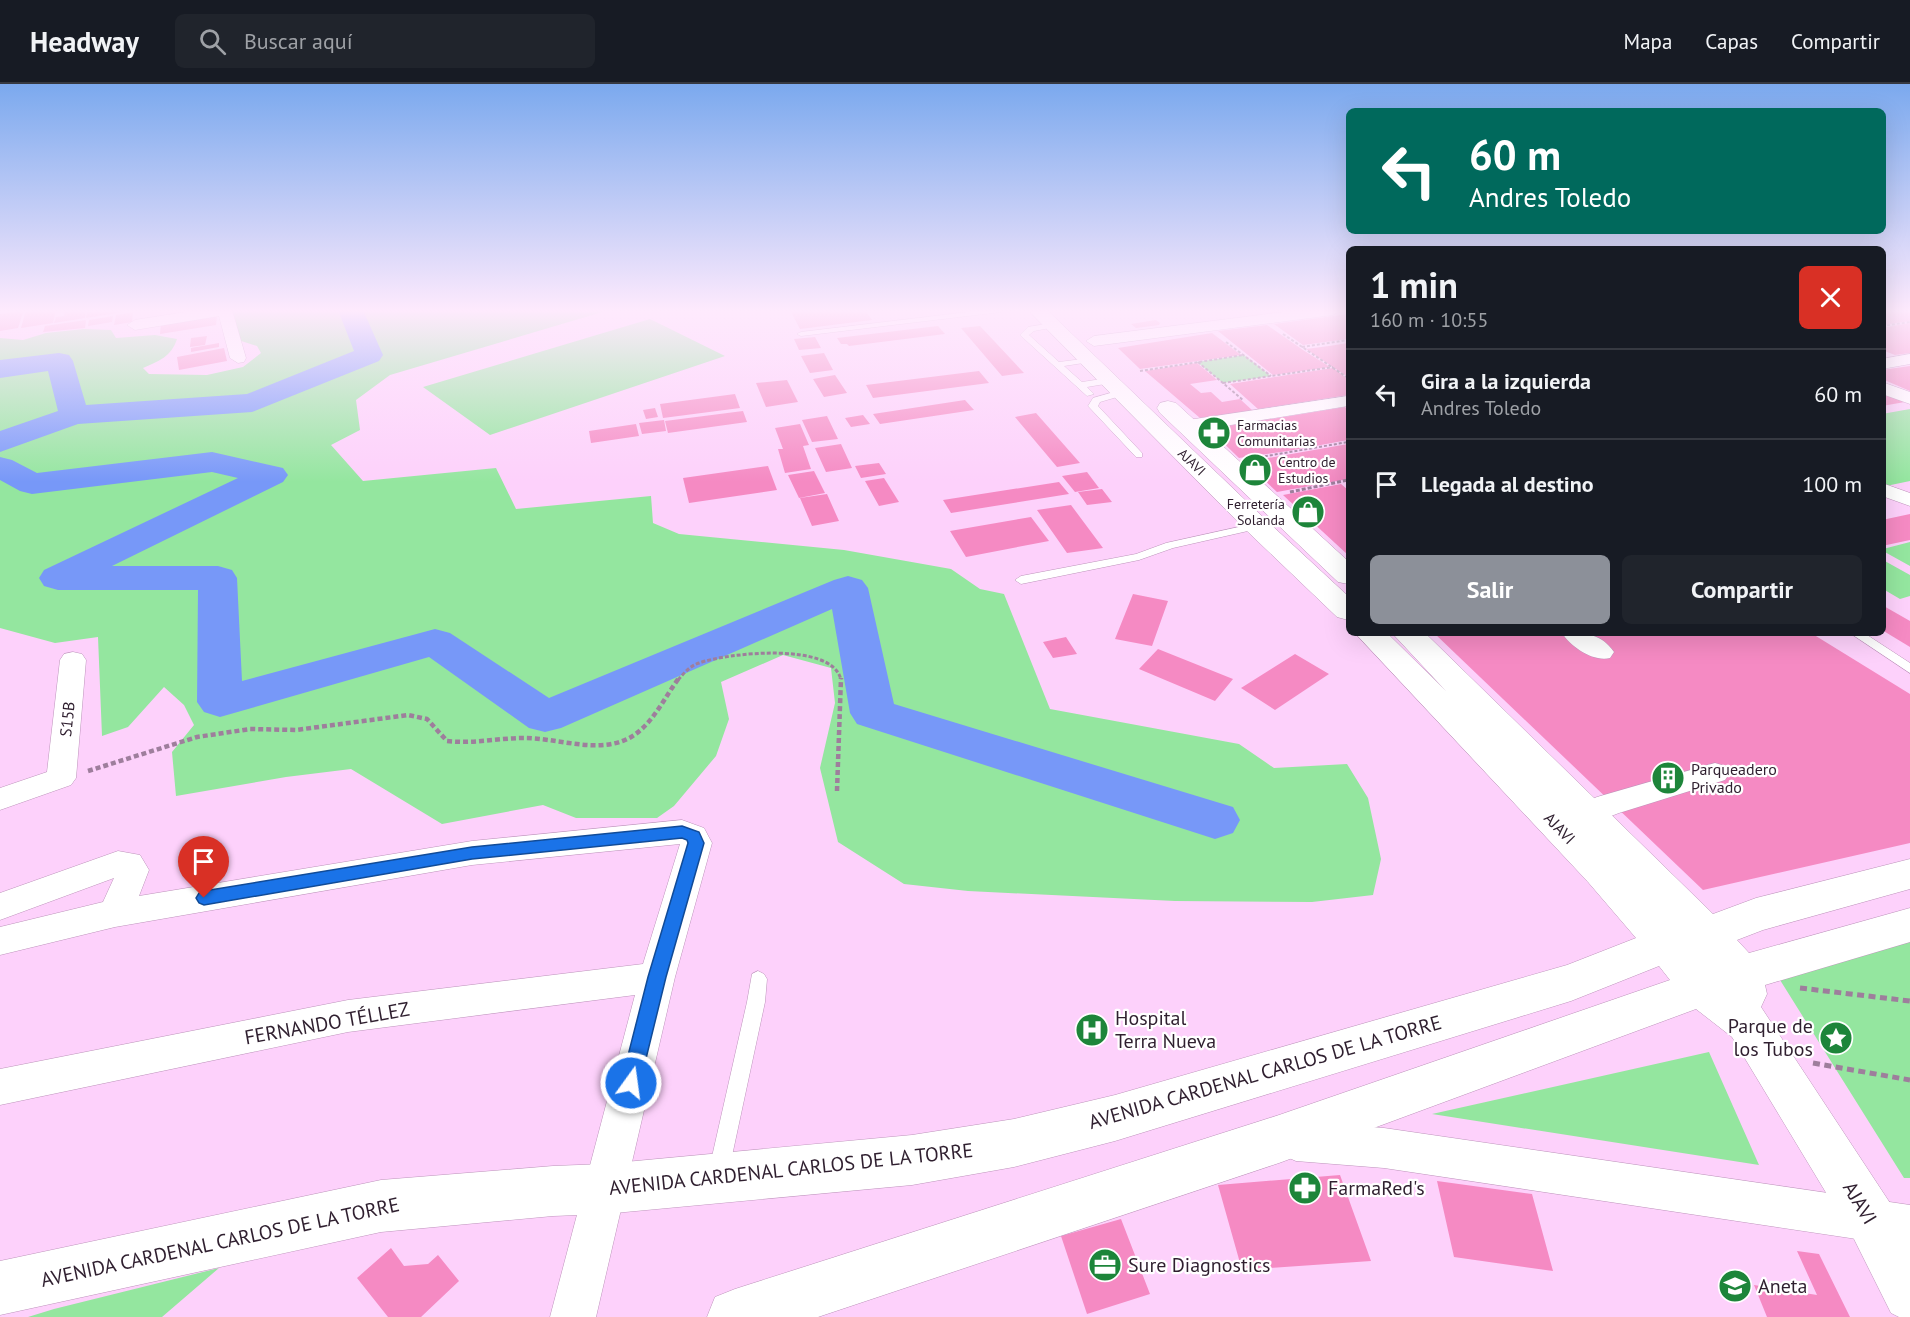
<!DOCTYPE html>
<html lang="es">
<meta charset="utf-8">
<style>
body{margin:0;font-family:"PT Sans",sans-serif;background:#20242c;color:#f1f3f6;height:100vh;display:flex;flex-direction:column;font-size:22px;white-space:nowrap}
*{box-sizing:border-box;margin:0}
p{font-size:20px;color:#9ea1a6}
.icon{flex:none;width:33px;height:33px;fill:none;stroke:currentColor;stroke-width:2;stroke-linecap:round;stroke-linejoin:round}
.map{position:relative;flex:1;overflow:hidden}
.details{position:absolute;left:1346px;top:162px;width:540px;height:390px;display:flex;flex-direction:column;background:#171b24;border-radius:9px;box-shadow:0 6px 24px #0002}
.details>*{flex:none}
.guide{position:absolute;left:1346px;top:24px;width:540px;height:126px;border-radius:9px;box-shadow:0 6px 24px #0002;background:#00695c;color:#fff;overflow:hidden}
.pin{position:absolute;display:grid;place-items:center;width:51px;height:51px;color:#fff;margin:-62px -26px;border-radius:50% 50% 50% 0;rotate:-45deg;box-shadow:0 0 6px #0007}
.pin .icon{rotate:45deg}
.me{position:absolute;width:66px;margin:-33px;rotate:14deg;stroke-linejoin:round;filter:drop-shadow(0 0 4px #0008)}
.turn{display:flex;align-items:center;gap:21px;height:126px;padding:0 24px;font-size:27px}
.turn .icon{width:78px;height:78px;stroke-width:2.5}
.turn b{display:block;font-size:42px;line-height:51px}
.round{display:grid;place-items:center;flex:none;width:63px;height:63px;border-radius:9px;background:#20242c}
.headline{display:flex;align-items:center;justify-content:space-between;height:102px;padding:0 24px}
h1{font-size:36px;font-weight:700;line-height:45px}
.action{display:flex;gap:12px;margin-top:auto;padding:12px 24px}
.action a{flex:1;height:69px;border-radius:9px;background:#8c9099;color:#fff;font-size:24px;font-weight:700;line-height:69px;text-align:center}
.action a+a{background:#20242c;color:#f1f3f6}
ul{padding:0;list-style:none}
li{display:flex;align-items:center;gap:18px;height:90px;padding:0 24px;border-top:2px solid #363941}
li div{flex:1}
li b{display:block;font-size:22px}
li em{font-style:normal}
header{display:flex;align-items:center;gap:36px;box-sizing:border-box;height:84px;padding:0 30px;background:#171b24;border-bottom:2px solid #363941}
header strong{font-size:28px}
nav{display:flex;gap:33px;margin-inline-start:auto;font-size:21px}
.search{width:420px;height:54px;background:#20242c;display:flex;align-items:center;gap:15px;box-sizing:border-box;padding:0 21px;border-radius:9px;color:#9ea1a6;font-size:22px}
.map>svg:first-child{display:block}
.green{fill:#94e69f}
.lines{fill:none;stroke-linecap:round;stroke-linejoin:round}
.river{fill:#7798f8;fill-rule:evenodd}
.building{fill:#f58ac3}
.service-casing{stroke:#bd94bb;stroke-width:1}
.minor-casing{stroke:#bd94bb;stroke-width:1}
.tertiary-casing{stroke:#bd94bb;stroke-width:1}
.path-far3{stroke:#9e7e9c;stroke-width:2;stroke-dasharray:3 2;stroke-linecap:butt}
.path-far2{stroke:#9e7e9c;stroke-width:3;stroke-dasharray:4 2;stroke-linecap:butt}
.path-far1{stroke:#9e7e9c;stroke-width:4.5;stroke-dasharray:5 3;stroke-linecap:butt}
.path{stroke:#9e7e9c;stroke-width:5;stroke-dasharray:7 4.5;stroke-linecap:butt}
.service{fill:#fff;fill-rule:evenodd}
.minor{fill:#fff;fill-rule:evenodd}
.tertiary{fill:#fff;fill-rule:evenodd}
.route{fill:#1a73e8;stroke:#114b97;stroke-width:1.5}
.labels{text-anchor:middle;stroke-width:4.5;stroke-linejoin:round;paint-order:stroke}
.far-poi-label{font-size:14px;fill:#2f1f2f;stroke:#fff;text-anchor:start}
.far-street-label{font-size:14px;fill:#2f1f2f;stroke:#fff}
.street-label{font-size:16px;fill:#2f1f2f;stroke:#fff}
.poi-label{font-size:16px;fill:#2f1f2f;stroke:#fff;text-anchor:start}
.near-poi-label{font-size:20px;fill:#2f1f2f;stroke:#fff;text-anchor:start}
.near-street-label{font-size:20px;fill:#2f1f2f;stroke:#fff}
</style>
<header>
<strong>Headway</strong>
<div class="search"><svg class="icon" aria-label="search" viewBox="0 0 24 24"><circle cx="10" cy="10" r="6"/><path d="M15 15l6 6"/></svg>Buscar aquí</div>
<nav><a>Mapa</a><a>Capas</a><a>Compartir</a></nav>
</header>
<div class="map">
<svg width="1910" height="1233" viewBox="0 0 1910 1233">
<rect width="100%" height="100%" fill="#fdd1fb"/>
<path class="green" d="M229,226H609L390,291L356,316L360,346L331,361L363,397L496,384L516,425L651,412L653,439L679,450L844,466L951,485L980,505L1004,510L1050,625L1239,660L1274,684L1347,680L1368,714L1381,775L1373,811L1312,818L1175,817L968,807L904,800L838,758L820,684L835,619L831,584L783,571L721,598L729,635L716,672L674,722L657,734H576L543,721L442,740L351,685L286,693L176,712L172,668L194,641L184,621L164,603L128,643L102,652L98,553L55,559L0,544V254L23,256L46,249L84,245L111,246L116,254L155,251L177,255C171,273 159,277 143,284L149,290L207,291L243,283L261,269L257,262L238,256Z
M650,235L725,272L490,351L423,303Z
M1244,271L1271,292L1223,299L1197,278Z
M1910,325V397L1886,402L1883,400L1882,330Z
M1910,458V482L1883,467V465Z
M1883,476L1910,491V512L1900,515L1883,505Z
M1910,858V1094H1904L1775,888Z
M1709,968L1759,1081L1432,1030Z
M219,1184L162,1233H28L54,1225Z"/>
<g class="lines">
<path class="river" d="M338,226H363L383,271L379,277L252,328L78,340L0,368V347L58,327L48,287L0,294V276L59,269L69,271L73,277L86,321L247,310L354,267Z
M212,368L283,384L288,391L283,398L112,482H218L232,486L237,494L242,597L435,545L450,549L549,614L834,496L848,492L862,496L868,504L894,620L1233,723L1240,736L1233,749L1215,755L857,640L850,629L832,525L561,644L545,648L529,644L429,573L220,633L204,628L197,618L198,506H58L44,502L39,494L44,486L238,394L212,388L32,410L20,407L0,396V373L12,376L37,389Z"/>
</g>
<path class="building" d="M24,226L18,244L0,247V230Z
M26,226H56L53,239L21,244Z
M65,226H86L85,234L54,239L56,233L64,232Z
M104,226H125L124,228L86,234L87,228Z
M790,226H865L872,236L800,245Z
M1882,226H1902L1910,229V237L1882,241Z
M133,228L132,238L114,241L116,231Z
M1348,230V255L1340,256L1303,261L1274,240Z
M217,231L216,241L160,250L161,239Z
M113,232L112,238L88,242L89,236Z
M86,236L85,244L43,248L45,242Z
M1156,236L1160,239L1159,241L1136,244L1131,240Z
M1910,239V269L1895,271L1882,266V244Z
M1267,241L1303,266L1330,283L1273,291L1218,247Z
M938,242L945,250L849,262L847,260H841L837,254Z
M980,242L1024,289L1002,292L961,244Z
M1212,249L1241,271L1140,285L1118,264Z
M207,252L205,261L190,263L191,254Z
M815,253L821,264L799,266L794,255Z
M219,259V263L191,268V264Z
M1348,259V293L1306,265L1329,262Z
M224,264L227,277L179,286L177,273Z
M824,269L833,286L810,289L801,272Z
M1197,279L1217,296L1190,300L1201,309L1211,308L1222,318L1240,315L1253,327L1200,334L1145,287Z
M1910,282V307L1882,295V286Z
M1333,284L1348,295V311L1258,325L1230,300Z
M979,287L989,299L873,314L866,301Z
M835,291L847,309L824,313L813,295Z
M787,296L798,318L766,323L756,299Z
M1882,308L1905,318L1882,322Z
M735,310L740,324L663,334L660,320Z
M965,316L974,326L880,340L873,330Z
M1345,323L1348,326V356L1288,367L1239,374L1209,345Z
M655,324L658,333L646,335L643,326Z
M743,327L747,338L668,349L665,337Z
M1036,329L1080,379L1057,383L1015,333Z
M863,331L870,340L851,343L845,334Z
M827,332L838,355L812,358L802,336Z
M664,336L666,347L642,350L639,339Z
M636,340L639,352L591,359L589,347Z
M800,340L809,361L803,362L811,385L785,389L778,365H783L775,344Z
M841,360L852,384L826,388L815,364Z
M1348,360V395L1277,408L1245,378Z
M879,379L886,390L861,394L855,382Z
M768,382L777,406L689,419L683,394Z
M814,387L825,409L799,414L788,391Z
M1087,388L1099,404L1075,408L1062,392Z
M884,394L899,418L879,422L865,397Z
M1059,398L1069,410L951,429L943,416Z
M1341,400L1348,406V471L1283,411Z
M1102,405L1112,418L1087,421L1078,408Z
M827,410L839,437L812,442L800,414Z
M1071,421L1103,464L1067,469L1037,426Z
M1910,430V456L1882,462V436Z
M1031,433L1049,457L966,473L950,447Z
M1133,510L1168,517L1152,562L1115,555Z
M1882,521L1910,537V563L1882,546Z
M1434,549H1811L1910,610V759L1703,806Z
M1066,553L1077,570L1053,574L1043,558Z
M1158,565L1233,595L1215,617L1139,585Z
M1295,570L1329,590L1275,626L1241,604Z
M1340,1091L1371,1177L1242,1186L1218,1101Z
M1437,1097L1532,1110L1553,1187L1454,1173Z
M1121,1135L1150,1210L1087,1230L1061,1152Z
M391,1164L404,1182L428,1180L438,1171L459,1197L421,1233H388L357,1194Z
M1797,1167L1819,1170L1850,1233H1767L1754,1201L1817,1211Z"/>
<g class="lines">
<defs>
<path id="service" d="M985,226H1005L1001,228L801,252L797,250L801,248Z
M1052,239H1055V243L1034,247L1029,251L1059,278L1090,274V278L1064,282L1082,298L1108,294L1111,295V299L1087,303L1094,310L1087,312L1020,251L1028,243Z
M1121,306L1124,307V311L1100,318L1098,322L1142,369V373H1136L1088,322L1093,314Z
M1257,439L1262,442L1261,444L1173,464L1139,476L1021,500L1015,496L1021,492L1136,470L1166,459Z
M1850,549H1864L1910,579V589Z
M758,887L764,890L767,895L765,918L729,1086L726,1093L719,1096L712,1093L709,1086L747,918L752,890Z"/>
<path id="minor" d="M199,226H232L246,274L244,278L238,279L230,274L219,232L135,246L127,241L135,236Z
M1300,226H1341L1333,231L1094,262L1086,257L1094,252Z
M1910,270V280L1882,285V275Z
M1882,298L1910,308V320L1882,310Z
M1348,312V322L1188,348L1181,346L1179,342L1181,338L1188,336Z
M1882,399L1910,409V422L1882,412Z
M1562,549C1583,549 1600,548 1614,568L1610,574C1593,578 1571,563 1562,549Z
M73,568L82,570L86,576L76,694L71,701L0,726V704L47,688L60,576L64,570Z
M1715,679L1725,682L1730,689L1725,696L1619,729L1585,742L1574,739L1570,731L1574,723L1597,713Z
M682,736L704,744L712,759L675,893L596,1233H550L635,911L348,948L0,1021V985L348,916L643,880L680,760L472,781L115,843L0,871V843L103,818L114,794L0,836V809L118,767L140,771L149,786L139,812L472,757Z
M1296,1037L1384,1044L1910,1121V1163L1384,1084L1296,1077L1282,1071L1276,1057L1282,1043Z"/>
<path id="tertiary" d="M1028,226H1047L1266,436L1348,512V536L1337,533L1248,448Z
M1168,317L1176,319L1348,477V500L1338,498L1160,329L1157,324L1160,319Z
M1355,549H1387L1446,607L1392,549H1425L1713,830L1756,814L1910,775V805L1763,846L1737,856L1749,869L1910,824V858L1765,901L1767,910L1761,923L1890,1119L1910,1155V1233H1899L1891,1229L1854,1155L1732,953L1696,925L1279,1079L818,1233H707L715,1213L735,1205L1279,1031L1670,896L1659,882L1571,917L1115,1057L1014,1083L912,1101L604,1130L553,1132L381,1148L0,1231V1177L381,1096L553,1082L604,1080L912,1051L1014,1035L1115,1011L1567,881L1636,854L1588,798Z"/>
</defs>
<use href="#service" class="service-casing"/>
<use href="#minor" class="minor-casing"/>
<use href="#tertiary" class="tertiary-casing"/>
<path class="path-far3" d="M1882,242L1910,238
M1283,250L1348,294
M1226,258L1271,292
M1302,263L1348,256
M1198,278L1243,316
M1140,287L1244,271
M1223,299L1333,283
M1255,374L1348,358"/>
<path class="path-far2" d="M1290,408L1348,396
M678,596C684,589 690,582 699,579C727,569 833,557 841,596"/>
<path class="path-far1" d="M88,687L197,653L250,645L296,646L408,631L427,635L447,657C473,660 499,654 525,654C556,654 595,669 625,656C651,645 663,615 679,594
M837,707L841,594"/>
<path class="path" d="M1800,904L1910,917
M1813,979L1910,996"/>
<use href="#service" class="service"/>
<use href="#minor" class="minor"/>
<use href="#tertiary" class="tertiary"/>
</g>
<linearGradient id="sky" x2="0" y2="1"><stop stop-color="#7ba9ee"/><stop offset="0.57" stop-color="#feeafd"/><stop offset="1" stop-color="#feeafd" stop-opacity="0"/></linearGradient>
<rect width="1910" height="398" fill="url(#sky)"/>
<path class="route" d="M682,742L699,748L704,759L666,893L640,999L638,1005L631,1008L624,1005L621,999L648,893L688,759L687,756L682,754L472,775L204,821L199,819L196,814L199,809L204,807L472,763Z"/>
<defs>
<symbol id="pharmacy-disc" viewBox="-11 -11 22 22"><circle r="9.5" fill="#1d853a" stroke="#fff"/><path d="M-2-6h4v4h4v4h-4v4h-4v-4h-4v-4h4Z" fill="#fff"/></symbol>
<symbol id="shop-disc" viewBox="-11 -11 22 22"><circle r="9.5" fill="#1d853a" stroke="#fff"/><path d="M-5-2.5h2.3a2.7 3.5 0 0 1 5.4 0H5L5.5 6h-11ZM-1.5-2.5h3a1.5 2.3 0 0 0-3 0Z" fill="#fff"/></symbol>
<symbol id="building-disc" viewBox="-11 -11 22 22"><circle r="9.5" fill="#1d853a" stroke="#fff"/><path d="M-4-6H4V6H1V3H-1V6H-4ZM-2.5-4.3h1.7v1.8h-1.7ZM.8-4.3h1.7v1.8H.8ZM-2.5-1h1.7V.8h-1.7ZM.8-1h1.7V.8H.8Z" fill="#fff"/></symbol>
<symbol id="hospital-disc" viewBox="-11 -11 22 22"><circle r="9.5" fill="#1d853a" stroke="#fff"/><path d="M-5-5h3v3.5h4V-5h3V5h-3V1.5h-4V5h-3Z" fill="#fff"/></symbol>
<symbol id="sight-disc" viewBox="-11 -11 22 22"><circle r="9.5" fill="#1d853a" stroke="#fff"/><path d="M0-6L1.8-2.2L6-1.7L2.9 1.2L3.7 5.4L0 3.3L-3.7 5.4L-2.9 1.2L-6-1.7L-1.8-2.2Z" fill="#fff"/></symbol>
<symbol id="office-disc" viewBox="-11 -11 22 22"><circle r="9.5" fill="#1d853a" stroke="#fff"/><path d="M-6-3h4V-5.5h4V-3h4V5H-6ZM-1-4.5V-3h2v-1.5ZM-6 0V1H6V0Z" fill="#fff"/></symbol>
<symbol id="school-disc" viewBox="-11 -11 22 22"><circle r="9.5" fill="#1d853a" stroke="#fff"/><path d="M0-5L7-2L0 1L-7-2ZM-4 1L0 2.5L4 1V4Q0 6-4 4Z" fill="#fff"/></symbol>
</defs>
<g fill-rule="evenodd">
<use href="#pharmacy-disc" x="1195" y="330" width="38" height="38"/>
<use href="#shop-disc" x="1236" y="367" width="38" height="38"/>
<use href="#shop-disc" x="1289" y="409" width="38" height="38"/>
<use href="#building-disc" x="1649" y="675" width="38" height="38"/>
<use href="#hospital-disc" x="1073" y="927" width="38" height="38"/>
<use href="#sight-disc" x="1817" y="935" width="38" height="38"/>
<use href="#pharmacy-disc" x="1286" y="1085" width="38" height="38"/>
<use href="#office-disc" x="1086" y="1162" width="38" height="38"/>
<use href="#school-disc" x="1716" y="1183" width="38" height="38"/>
</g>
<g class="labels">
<g class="far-poi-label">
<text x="1237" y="346">Farmacias<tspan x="1237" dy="16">Comunitarias</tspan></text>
<text x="1278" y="383">Centro de<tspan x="1278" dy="16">Estudios</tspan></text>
<text x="1285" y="425" text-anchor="end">Ferretería<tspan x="1285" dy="16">Solanda</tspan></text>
</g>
<g class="far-street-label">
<text transform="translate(1192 378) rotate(44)" y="5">AJAVI</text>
</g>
<g class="street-label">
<text transform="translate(67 635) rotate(-84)" y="6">S15B</text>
<text transform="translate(1560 744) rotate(46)" y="6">AJAVI</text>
</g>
<g class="poi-label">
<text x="1691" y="691">Parqueadero<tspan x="1691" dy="18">Privado</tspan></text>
</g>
<g class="near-poi-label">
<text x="1115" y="941">Hospital<tspan x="1115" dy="23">Terra Nueva</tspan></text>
<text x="1813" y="949" text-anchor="end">Parque de<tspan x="1813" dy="23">los Tubos</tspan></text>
<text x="1328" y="1111">FarmaRed's</text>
<text x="1128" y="1188">Sure Diagnostics</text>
<text x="1758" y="1209">Aneta</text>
</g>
<g class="near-street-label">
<text transform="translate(327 939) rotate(-10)" y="7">FERNANDO TÉLLEZ</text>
<text transform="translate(1265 988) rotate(-16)" y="7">AVENIDA CARDENAL CARLOS DE LA TORRE</text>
<text transform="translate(791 1085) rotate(-6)" y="7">AVENIDA CARDENAL CARLOS DE LA TORRE</text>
<text transform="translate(1860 1119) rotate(59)" y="7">AJAVI</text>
<text transform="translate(220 1158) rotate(-12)" y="7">AVENIDA CARDENAL CARLOS DE LA TORRE</text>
</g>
</g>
</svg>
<div class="pin" style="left:204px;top:814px;background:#d93025"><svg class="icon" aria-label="arrive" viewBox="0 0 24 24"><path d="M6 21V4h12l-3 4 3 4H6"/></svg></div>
<svg class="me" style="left:631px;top:999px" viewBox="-20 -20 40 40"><circle r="17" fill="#1a73e8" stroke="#fff" stroke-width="3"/><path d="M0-11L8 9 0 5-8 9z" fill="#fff"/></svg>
<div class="guide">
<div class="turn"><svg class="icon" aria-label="left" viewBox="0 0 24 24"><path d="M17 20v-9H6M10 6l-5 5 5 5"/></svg><div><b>60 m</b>Andres Toledo</div></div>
</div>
<section class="details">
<div class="headline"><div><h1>1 min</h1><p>160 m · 10:55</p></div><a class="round" style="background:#d93025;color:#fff"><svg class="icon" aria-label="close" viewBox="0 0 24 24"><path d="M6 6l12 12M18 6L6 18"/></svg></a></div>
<ul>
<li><svg class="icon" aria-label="left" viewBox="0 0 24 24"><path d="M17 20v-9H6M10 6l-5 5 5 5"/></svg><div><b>Gira a la izquierda</b><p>Andres Toledo</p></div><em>60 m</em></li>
<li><svg class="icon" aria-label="arrive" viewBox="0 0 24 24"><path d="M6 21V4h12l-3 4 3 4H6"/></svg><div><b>Llegada al destino</b></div><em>100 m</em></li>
</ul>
<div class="action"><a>Salir</a><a>Compartir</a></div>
</section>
</div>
